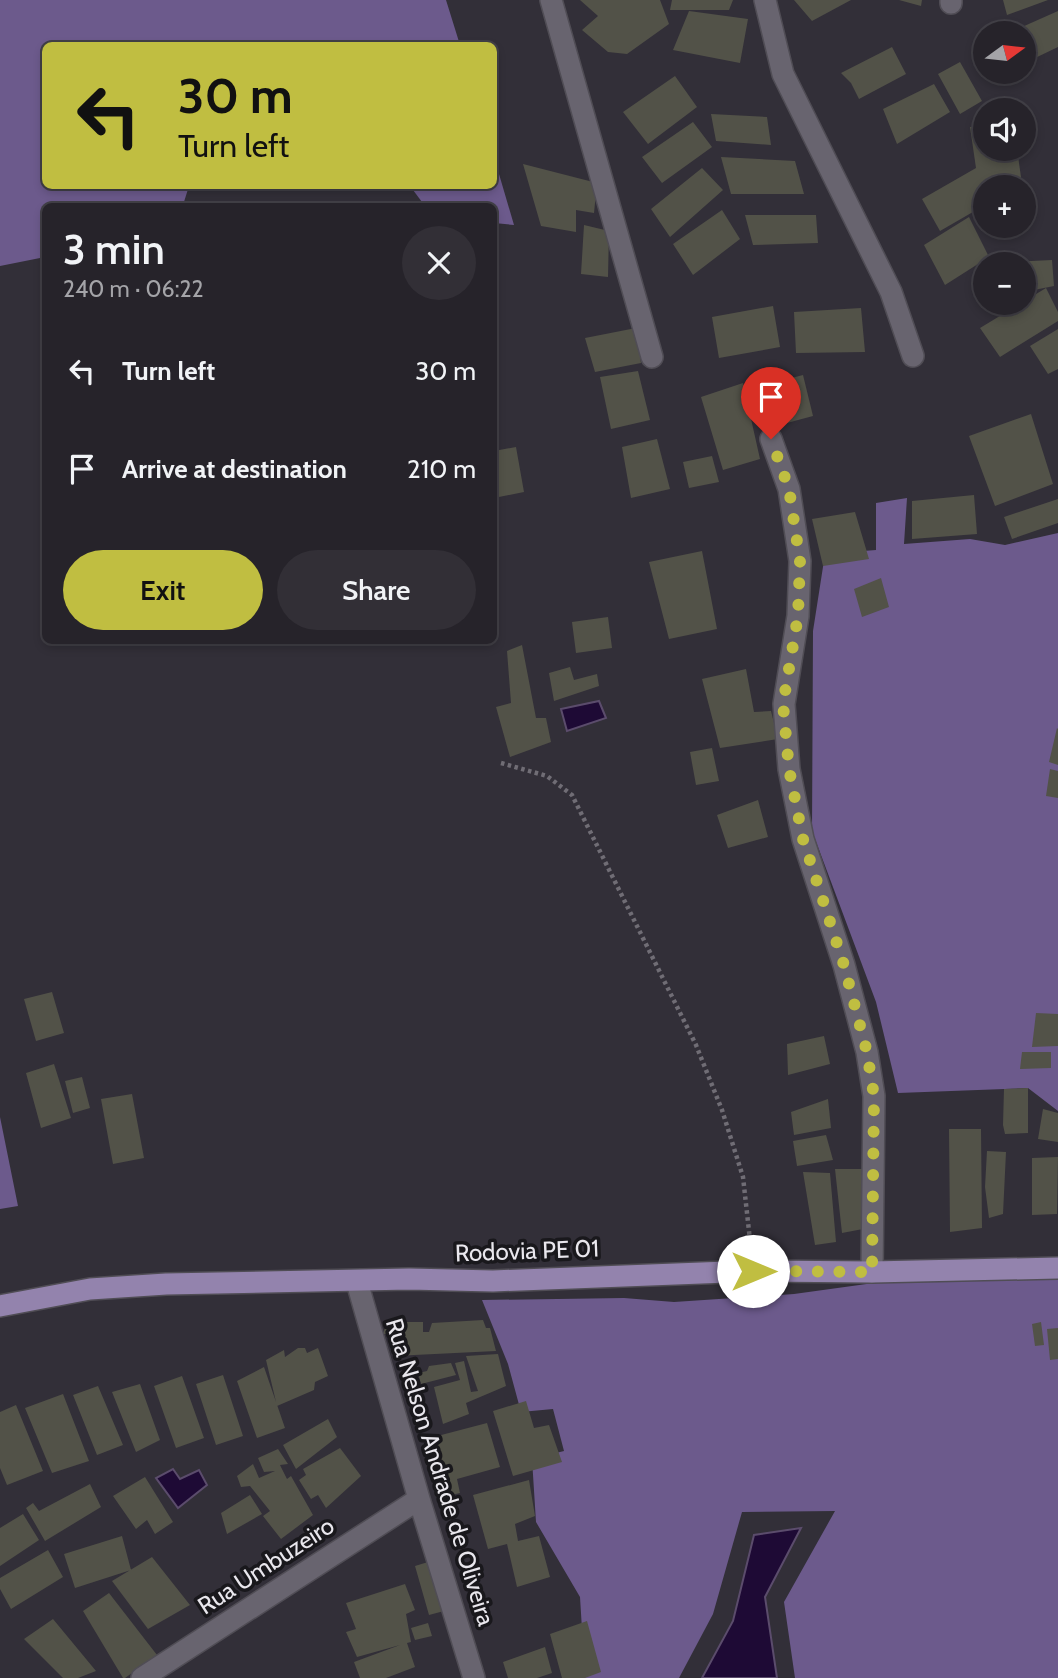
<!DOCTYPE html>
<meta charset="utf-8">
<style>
body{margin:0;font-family:Cabin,sans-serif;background:#322f36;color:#f1f3f6;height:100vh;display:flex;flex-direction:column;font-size:26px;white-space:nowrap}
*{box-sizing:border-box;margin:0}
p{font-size:23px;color:#a4a4a8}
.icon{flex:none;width:38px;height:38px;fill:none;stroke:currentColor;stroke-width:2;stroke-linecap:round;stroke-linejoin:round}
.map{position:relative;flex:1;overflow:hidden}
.panel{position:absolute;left:42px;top:203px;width:455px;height:441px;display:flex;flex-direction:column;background:#26232a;border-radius:10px;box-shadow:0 4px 10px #0003,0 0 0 2px #424047}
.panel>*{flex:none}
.banner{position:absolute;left:42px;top:42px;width:455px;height:147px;border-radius:10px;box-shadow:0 4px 10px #0003,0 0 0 2px #424047;background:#c0be41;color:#111;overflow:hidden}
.needle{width:46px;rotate:75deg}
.tools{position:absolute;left:973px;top:21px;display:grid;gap:14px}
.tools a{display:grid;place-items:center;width:63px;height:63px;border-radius:50%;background:#26232a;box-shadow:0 4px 10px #0003,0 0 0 2px #424047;font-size:35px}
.pin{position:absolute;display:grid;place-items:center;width:60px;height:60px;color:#fff;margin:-72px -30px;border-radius:50% 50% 50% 0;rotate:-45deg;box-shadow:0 0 7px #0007}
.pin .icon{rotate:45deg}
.me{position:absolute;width:77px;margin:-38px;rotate:90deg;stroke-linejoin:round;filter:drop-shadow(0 0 5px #0008)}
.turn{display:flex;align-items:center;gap:24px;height:147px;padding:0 21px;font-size:32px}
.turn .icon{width:91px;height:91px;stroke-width:2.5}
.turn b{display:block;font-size:49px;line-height:60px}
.round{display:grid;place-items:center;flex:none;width:74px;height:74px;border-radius:37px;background:#322f36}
.head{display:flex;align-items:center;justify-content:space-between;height:119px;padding:0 21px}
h1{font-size:42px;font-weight:600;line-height:52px}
.action{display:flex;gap:14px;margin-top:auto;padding:14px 21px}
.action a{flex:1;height:80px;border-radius:42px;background:#c0be41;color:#111;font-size:28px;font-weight:600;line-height:80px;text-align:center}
.action a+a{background:#322f36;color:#f1f3f6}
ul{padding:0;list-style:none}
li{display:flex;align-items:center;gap:21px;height:98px;padding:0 21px}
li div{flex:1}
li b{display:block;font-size:26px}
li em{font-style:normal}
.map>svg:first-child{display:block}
.forest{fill:#6c5a8c}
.water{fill:#1e0a35;stroke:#5b4c6c;stroke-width:2}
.building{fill:#525248}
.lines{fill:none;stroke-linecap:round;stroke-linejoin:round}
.minor-casing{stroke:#504d55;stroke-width:24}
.major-casing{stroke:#504d55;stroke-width:24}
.path{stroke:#706d75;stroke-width:4.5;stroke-dasharray:3.5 3.5;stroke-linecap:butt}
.minor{stroke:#68646f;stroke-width:21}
.major{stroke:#9383ad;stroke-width:21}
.route{stroke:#c0be41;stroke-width:12;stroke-dasharray:0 21.6}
.labels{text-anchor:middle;stroke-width:7;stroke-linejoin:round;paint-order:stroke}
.street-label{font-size:24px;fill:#e9e7ed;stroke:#19181c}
</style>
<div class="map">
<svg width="1058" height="1678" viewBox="0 0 1058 1678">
<rect width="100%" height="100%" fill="#322f38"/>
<path class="forest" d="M0,0H446L460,45L46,46V186H189L183,205L180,206H46L45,257L0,266Z
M494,157L514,225L494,223V206H425L410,186H494Z
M907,498L904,544L970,539L1005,545L1058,533V1111L1028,1088L898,1093L876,1002L812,831L813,631L825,554L876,550V503Z
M0,1117L18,1206L0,1209Z
M1058,1278V1678H795L784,1602L835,1511L742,1512L713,1614L679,1678H585L580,1597L536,1522L532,1459L564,1451L553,1409L521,1412L508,1364L482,1300L624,1298L674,1302L794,1294L881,1282Z"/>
<path class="water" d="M599,701L606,718L567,731L561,709Z
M173,1469L180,1479L199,1470L207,1485L178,1508L156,1478Z
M801,1528L765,1597L777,1678H702L733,1621L754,1535Z"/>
<path class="building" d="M580,0H660L669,24L627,54L608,52L582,30L598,16Z
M672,0H733L729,10H670Z
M794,0H851L812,21Z
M899,0H922L921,6Z
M1003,0H1048L1007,15Z
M689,11L748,19L740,63L673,50Z
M1058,11V47L1033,59L1022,27Z
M892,47L906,74L859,99L851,83L841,73Z
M960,62L982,101L960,114L938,74Z
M675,76L697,107L648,144L623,112Z
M934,84L950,112L897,144L883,109Z
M711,114L767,117L771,145L716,141Z
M693,122L712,147L662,183L642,157Z
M985,125V149H1017L1022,184L1017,187H985V205L940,231L922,199L976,168L970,127Z
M721,157L795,161L804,194H731Z
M523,164L597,183L594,213L576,210V232L541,226Z
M702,168L723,190L670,237L651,209Z
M722,210L740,239L693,275L673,244Z
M745,215H816L818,243L753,245Z
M969,217L989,257L945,285L924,245Z
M584,225L609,231L608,277L581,274Z
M1052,260L1054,286L1024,292V264H1008V262Z
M1046,288L1058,312V321L1000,357L980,328Z
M773,306L780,347L719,358L712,317Z
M861,308L865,352L796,353L794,312Z
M636,328L641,363L595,372L585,338Z
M1058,329V369L1048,374L1030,346Z
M638,371L650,420L611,429L600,377Z
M803,375L813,416L772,427L761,386Z
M743,383L760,459L723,470L701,397Z
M1031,414L1053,484L995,506L969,436Z
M657,439L670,489L631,498L622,447Z
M516,447L524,492L494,498V451Z
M712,456L719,482L689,488L683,462Z
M974,495L977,534L912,539V501Z
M1058,499V523L1012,539L1004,517Z
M855,512L869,559L823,566L812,519Z
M702,551L717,629L669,639L649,562Z
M881,578L889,607L862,617L854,589Z
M608,617L612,648L576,653L572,622Z
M522,645L536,718H546L551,742L510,757L496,707L511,703L507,651Z
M570,667L574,680L597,674L599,686L554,701L549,673Z
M746,669L754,712L771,711L778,739L720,748L702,679Z
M1057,728L1058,729V765L1049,762Z
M712,748L719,781L696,785L690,752Z
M1050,769L1058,771V798L1046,796Z
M758,800L768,837L728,848L717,815Z
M52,992L64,1033L36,1041L24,999Z
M1036,1013L1058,1014V1046L1032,1047Z
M824,1036L830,1064L788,1075L787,1044Z
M1022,1052H1051V1068L1020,1069Z
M54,1064L71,1118L41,1128L26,1073Z
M82,1077L90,1108L73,1113L65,1081Z
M1028,1088V1133L1005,1134L1003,1125L1004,1089Z
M132,1094L144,1158L113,1164L101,1099Z
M828,1099L831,1128L794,1135L791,1112Z
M1043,1109L1058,1113V1142L1038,1139Z
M949,1129H981L982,1228L950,1232Z
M826,1135L833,1160L797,1166L793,1141Z
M987,1151L1006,1152L1003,1214L989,1218L985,1187Z
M1058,1157L1057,1214L1032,1215V1158Z
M835,1169H865L863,1229L842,1233Z
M803,1172L830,1173L836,1242L815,1245Z
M483,1320L486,1328H490L496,1351L394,1356L391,1334H383L387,1322H423V1332H429L432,1323Z
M1041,1322L1044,1345L1035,1346L1032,1324Z
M1058,1328V1359L1050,1360L1047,1329Z
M298,1348H305L307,1353L318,1348L328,1376L315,1382L314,1390L277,1406L266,1360L284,1350L285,1357Z
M498,1354L506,1386L466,1403L469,1414L443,1424L434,1387L460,1380L455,1363L464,1361L471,1392L478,1391L466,1356Z
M451,1363L456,1375L421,1384L418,1373L427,1371L429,1366Z
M264,1367L285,1428L257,1438L237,1381Z
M223,1375L243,1436L216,1445L196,1384Z
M182,1376L204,1438L176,1448L154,1386Z
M140,1384L160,1440L136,1452L112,1392Z
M98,1386L123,1445L97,1455L73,1395Z
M63,1394L89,1461L52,1473L25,1408Z
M526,1401L534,1428L549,1425L562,1462L513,1476L493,1411Z
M16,1405L43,1471L7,1485L0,1468V1412Z
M328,1419L337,1437L296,1469L283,1445Z
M487,1423L500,1467L457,1479L460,1493L443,1497L426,1439Z
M340,1448L361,1476L326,1508L318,1495L311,1499L299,1480L306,1475L303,1469Z
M278,1449L288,1464L280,1465L287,1479L291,1476L313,1515L281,1539L263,1516L270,1511L250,1486L241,1487L237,1476L253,1464L259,1478L275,1471L264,1472L258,1458Z
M145,1477L173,1522L155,1534L147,1520L136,1529L113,1496Z
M529,1480L535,1516L515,1524L518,1541L539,1536L550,1577L517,1587L507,1544L488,1549L473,1495Z
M90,1484L101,1507L45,1541L26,1508L33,1503L39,1511Z
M250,1495L262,1514L227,1534L221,1513Z
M23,1514L39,1540L0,1566V1528Z
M122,1536L131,1570L75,1588L64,1554Z
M48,1550L63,1577L11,1609L0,1589V1578Z
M152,1557L190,1605L148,1629L112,1581Z
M428,1562L444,1611L429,1615L415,1566Z
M405,1584L415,1610L406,1614L411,1642L407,1643L415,1667L386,1678H360L354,1662L400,1645L357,1657L346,1632L356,1629L346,1603Z
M109,1593L157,1655L125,1678H123L83,1611Z
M53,1619L96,1671L78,1678H63L24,1639Z
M587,1621L601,1672L585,1678H562L550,1634Z
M428,1623L432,1636L415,1640L411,1628Z
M545,1647L552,1673L537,1678H508L503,1662Z"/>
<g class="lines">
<defs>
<path id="minor" d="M551,0L652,357
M765,0L783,74L891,292L913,356
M951,0V3
M771,439L789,489L800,561L798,616L784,704L789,769L803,839L844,965L867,1052L874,1096L872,1272
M357,1282L419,1499L474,1678
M142,1678L419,1499"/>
<path id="major" d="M0,1306L90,1289L166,1284L409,1279L493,1281L753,1271L872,1272L1058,1268"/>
</defs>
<use href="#minor" class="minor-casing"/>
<use href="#major" class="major-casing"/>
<path class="path" d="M501,763L547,776L572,795L696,1045L722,1110L743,1177L751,1249"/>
<use href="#minor" class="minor"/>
<use href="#major" class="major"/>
</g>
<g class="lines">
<path class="route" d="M753,1271L872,1272L874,1096L867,1052L844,965L803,839L789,769L783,704L798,616L800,561L789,489L771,439"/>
</g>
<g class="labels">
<g class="street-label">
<text transform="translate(527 1251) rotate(-2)" y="8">Rodovia PE 01</text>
<text transform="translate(440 1472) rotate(73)" y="8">Rua Nelson Andrade de Oliveira</text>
<text transform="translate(266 1566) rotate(-33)" y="8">Rua Umbuzeiro</text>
</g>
</g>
</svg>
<div class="tools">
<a><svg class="needle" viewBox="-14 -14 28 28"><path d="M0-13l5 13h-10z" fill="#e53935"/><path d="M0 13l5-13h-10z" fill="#a4a4a8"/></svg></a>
<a><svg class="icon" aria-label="sound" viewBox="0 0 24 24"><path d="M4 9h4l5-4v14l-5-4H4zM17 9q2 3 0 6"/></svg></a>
<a>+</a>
<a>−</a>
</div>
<div class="pin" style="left:771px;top:439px;background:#d93025"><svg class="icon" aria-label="arrive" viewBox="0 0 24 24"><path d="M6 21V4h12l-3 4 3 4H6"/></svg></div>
<svg class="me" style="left:753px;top:1271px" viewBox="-20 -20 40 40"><circle r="19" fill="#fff"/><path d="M0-13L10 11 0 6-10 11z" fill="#c0be41"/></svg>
<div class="banner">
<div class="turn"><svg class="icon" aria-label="left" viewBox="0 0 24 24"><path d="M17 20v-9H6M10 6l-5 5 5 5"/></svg><div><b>30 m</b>Turn left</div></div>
</div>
<section class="panel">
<div class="head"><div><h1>3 min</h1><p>240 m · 06:22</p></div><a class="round"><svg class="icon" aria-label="close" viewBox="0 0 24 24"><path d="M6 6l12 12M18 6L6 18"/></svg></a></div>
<ul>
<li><svg class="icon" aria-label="left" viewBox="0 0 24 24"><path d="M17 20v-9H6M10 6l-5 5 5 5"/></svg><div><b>Turn left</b></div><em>30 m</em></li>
<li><svg class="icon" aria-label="arrive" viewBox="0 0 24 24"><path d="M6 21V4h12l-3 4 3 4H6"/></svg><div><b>Arrive at destination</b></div><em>210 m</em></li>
</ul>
<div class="action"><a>Exit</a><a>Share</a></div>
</section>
</div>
